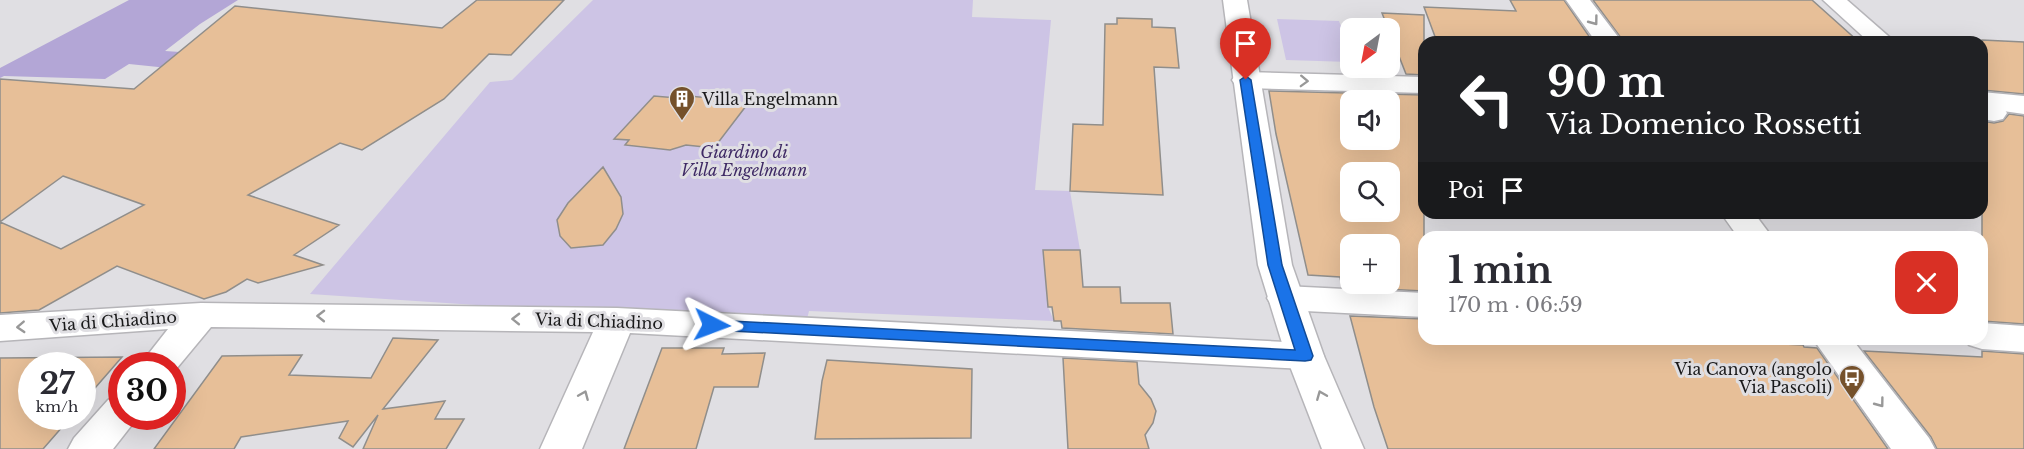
<!DOCTYPE html>
<html lang="it">
<meta charset="utf-8">
<style>
body{margin:0;font-family:"Libre Baskerville",serif;background:#f2f2f3;color:#2b2b33;height:100vh;display:flex;flex-direction:column;font-size:22px;white-space:nowrap}
*{box-sizing:border-box;margin:0}
p{font-size:20px;color:#7c7c81}
.icon{flex:none;width:33px;height:33px;fill:none;stroke:currentColor;stroke-width:2;stroke-linecap:round;stroke-linejoin:round}
.map{position:relative;flex:1;overflow:hidden}
.side{position:absolute;left:1418px;top:231px;width:570px;height:114px;display:flex;flex-direction:column;background:#fff;border-radius:18px;box-shadow:0 6px 24px #0002}
.side>*{flex:none}
.top-card{position:absolute;left:1418px;top:36px;width:570px;height:183px;border-radius:18px;box-shadow:0 6px 24px #0002;background:#202124;color:#fff;overflow:hidden}
.needle{width:39px;rotate:212deg}
.fabs{position:absolute;left:1340px;top:18px;display:grid;gap:12px}
.fabs a{display:grid;place-items:center;width:60px;height:60px;border-radius:12px;background:#fff;box-shadow:0 6px 24px #0002;font-size:30px}
.speed{position:absolute;left:18px;top:352px;display:flex;gap:12px;font-size:30px;font-weight:700;text-align:center}
.speed>*{display:grid;place-content:center;width:78px;height:78px;border-radius:50%;background:#fff;box-shadow:0 6px 24px #0002;line-height:1}
.speed small{font-size:15px;font-weight:400}
.speed .limit{border:9px solid #d22;background:#fff;color:#111}
.pin{position:absolute;display:grid;place-items:center;width:51px;height:51px;color:#fff;margin:-62px -26px;border-radius:50% 50% 50% 0;rotate:-45deg;box-shadow:0 0 6px #0007}
.pin .icon{rotate:45deg}
.me{position:absolute;width:66px;margin:-33px;rotate:93deg;stroke-linejoin:round;filter:drop-shadow(0 0 4px #0008)}
.turn{display:flex;align-items:center;gap:21px;height:126px;padding:0 30px;font-size:27px}
.turn .icon{width:78px;height:78px;stroke-width:2.5}
.turn b{display:block;font-size:42px;line-height:51px}
.then{display:flex;align-items:center;height:57px;padding:0 30px;background:#0003;gap:12px;font-size:22px}
.round{display:grid;place-items:center;flex:none;width:63px;height:63px;border-radius:18px;background:#f2f2f3}
.overview{display:flex;align-items:center;justify-content:space-between;height:102px;padding:0 30px}
h1{font-size:36px;font-weight:800;line-height:45px}
.map>svg:first-child{display:block}
.green{fill:#cdc4e5}
.forest{fill:#b3a6d6}
.building{fill:#e7bf98;stroke:#908e8b;stroke-width:1.5;fill-rule:evenodd}
.lines{fill:none;stroke-linecap:round;stroke-linejoin:round}
.pedestrian-casing{stroke:#b6b5b9;stroke-width:3}
.minor-casing{stroke:#b6b5b9;stroke-width:3}
.tertiary-casing{stroke:#b6b5b9;stroke-width:3}
.secondary-casing{stroke:#b6b5b9;stroke-width:3}
.pedestrian{fill:#fff;fill-rule:evenodd}
.minor{fill:#fff;fill-rule:evenodd}
.tertiary{fill:#fff;fill-rule:evenodd}
.secondary{fill:#fff;fill-rule:evenodd}
.oneway{stroke:#989898}
.route{fill:#1a73e8;stroke:#114b97;stroke-width:1.5}
.labels{text-anchor:middle;stroke-width:6;stroke-linejoin:round;paint-order:stroke}
.poi-label{font-size:16px;fill:#19191a;stroke:#e0dfe3;text-anchor:start}
.park-label{font-size:16px;font-style:italic;fill:#3f2a65;stroke:#e0dfe3}
.street-label{font-size:16px;fill:#19191a;stroke:#e0dfe3}
</style>
<div class="map">
<svg width="2024" height="449" viewBox="0 0 2024 449">
<rect width="100%" height="100%" fill="#e0dfe3"/>
<path class="green" d="M593,0H973L972,17L1051,20L1035,190L1070,191L1080,250H1043L1048,307L1054,321L809,311L805,327L310,294L490,82L512,80Z
M1277,19L1339,21L1350,51V62L1286,60Z"/>
<path class="forest" d="M129,0H238L200,24L165,51L195,53L168,68L129,64L105,79L4,76L0,78V68Z"/>
<path class="building" d="M477,0H564L511,55L489,54L444,99L362,150L340,143L248,195L339,225L294,255L323,265L258,283L247,279L226,292L204,299L117,266L39,310L0,313V79L134,89L235,6L442,28ZM63,176L144,205L61,249L0,222Z
M1510,0H1564L1593,42H1437L1424,7L1516,11Z
M1593,0H1812L1859,42H1624Z
M1382,13L1424,15V75L1406,74Z
M1117,18L1152,19V27L1175,28L1179,68L1154,67L1163,195L1070,191L1073,124L1103,125L1105,24H1117Z
M1982,40L2024,42V94L1982,90Z
M1269,91L1424,95V291L1342,287L1340,277L1308,275L1276,134ZM1350,100H1389V140H1350ZM1350,172H1389V212H1350ZM1350,244H1389V284H1350Z
M679,95L720,99L717,103L746,106L714,148L686,145L670,150L625,145L629,140L614,139L654,96L677,98Z
M2009,114L2024,116V324L1982,321V121L1994,123L2003,121Z
M603,167L621,197L623,214L616,229L603,245L571,248L560,236L557,220L568,203Z
M1043,250H1080L1083,287H1120L1121,303H1170L1173,334L1062,328L1061,321H1054L1052,307H1048Z
M1350,316L1424,319V339H1682L1803,345L1804,347L1817,348L1888,449H1388L1374,407Z
M393,338L438,340L383,409L445,401L435,419H464L446,449H363L378,415L353,447L339,438L348,421L241,437L234,449H154L222,356L302,355L289,375L371,378Z
M662,348H724L722,354L765,353L758,387H714L696,449H624Z
M1864,351L1982,357V351L2024,354V449H1937L1931,437Z
M122,357L82,403V366H32V417H71L43,449H0V358Z
M1063,358L1137,362L1139,384L1151,399L1156,411L1153,423L1145,435L1149,449H1068Z
M827,360L972,369L971,438L815,439L822,381Z"/>
<g class="lines">
<defs>
<path id="pedestrian" d="M1823,0H1847L1895,42H1869Z
M1982,103L2003,107L2007,113L2003,119L1994,121L1982,119Z"/>
<path id="minor" d="M1246,72L1424,77V93L1246,88L1236,86L1232,80L1236,74Z
M1982,92L2024,96V114L1982,108Z
M201,303L617,308L1305,343L1318,347L1324,356L1318,365L1305,369L630,333L582,449H540L593,332L211,327L172,374V366H139L168,329L0,341V315Z
M122,395V417H138L113,449H68L74,438L108,400Z"/>
<path id="tertiary" d="M1285,286L1424,293V317L1285,310L1272,306L1267,298L1272,290Z
M1982,323L2024,326V352L1982,349L1969,345L1965,339H1982Z"/>
<path id="secondary" d="M1223,0H1247L1292,265L1324,356L1364,449H1322L1286,356L1258,265Z
M1566,0H1590L1622,42H1596Z
M1721,213H1754L1772,237H1738Z
M1813,339H1852L1929,438L1935,449H1891Z"/>
</defs>
<use href="#pedestrian" class="pedestrian-casing"/>
<use href="#minor" class="minor-casing"/>
<use href="#tertiary" class="tertiary-casing"/>
<use href="#secondary" class="secondary-casing"/>
<use href="#pedestrian" class="pedestrian"/>
<use href="#minor" class="minor"/>
<use href="#tertiary" class="tertiary"/>
<use href="#secondary" class="secondary"/>
</g>
<defs><path id="oneway-chevron" d="M-2-3.5L2.5 0L-2 3.5" fill="none" stroke-width="1.6" stroke-linecap="round" stroke-linejoin="round" transform="scale(1.5)"/></defs>
<g class="oneway">
<use href="#oneway-chevron" transform="translate(1594 21) rotate(53)"/>
<use href="#oneway-chevron" transform="translate(1304 81) rotate(2)"/>
<use href="#oneway-chevron" transform="translate(321 316) rotate(-179)"/>
<use href="#oneway-chevron" transform="translate(516 319) rotate(-179)"/>
<use href="#oneway-chevron" transform="translate(21 327) rotate(177)"/>
<use href="#oneway-chevron" transform="translate(584 395) rotate(-67)"/>
<use href="#oneway-chevron" transform="translate(1321 395) rotate(-112)"/>
<use href="#oneway-chevron" transform="translate(1880 403) rotate(53)"/>
</g>
<path class="route" d="M1246,76L1251,80L1282,265L1313,356L1311,360L1305,361L712,330L704,325L712,320L1295,350L1268,265L1240,80Z"/>
<defs>
<symbol id="building-pin" viewBox="-11 -11 22 30"><path d="M0 17L-7.5 6A9.5 9.5 0 1 1 7.5 6Z" fill="#75512b" stroke="#e0dfe3"/><path d="M-4-6H4V6H1V3H-1V6H-4ZM-2.5-4.3h1.7v1.8h-1.7ZM.8-4.3h1.7v1.8H.8ZM-2.5-1h1.7V.8h-1.7ZM.8-1h1.7V.8H.8Z" fill="#fff"/></symbol>
<symbol id="bus-pin" viewBox="-11 -11 22 30"><path d="M0 17L-7.5 6A9.5 9.5 0 1 1 7.5 6Z" fill="#75512b" stroke="#e0dfe3"/><path d="M-5-6H5V4H4V6H2V4H-2V6H-4V4H-5ZM-3.5-4V0h7V-4ZM-3.5 1.2v1.5H-2V1.2ZM2 1.2v1.5H3.5V1.2Z" fill="#fff"/></symbol>
</defs>
<g fill-rule="evenodd">
<use href="#building-pin" x="667" y="84" width="30" height="40"/>
<use href="#bus-pin" x="1837" y="363" width="30" height="40"/>
</g>
<g class="labels">
<g class="poi-label">
<text x="702" y="105">Villa Engelmann</text>
<text x="1832" y="375" text-anchor="end">Via Canova (angolo<tspan x="1832" dy="18">Via Pascoli)</tspan></text>
</g>
<g class="park-label">
<text x="744" y="158">Giardino di<tspan x="744" dy="18">Villa Engelmann</tspan></text>
</g>
<g class="street-label">
<text transform="translate(113 321) rotate(-4)" y="6">Via di Chiadino</text>
<text transform="translate(599 321) rotate(2)" y="6">Via di Chiadino</text>
</g>
</g>
</svg>
<div class="fabs">
<a><svg class="needle" viewBox="-14 -14 28 28"><path d="M0-13l5 13h-10z" fill="#e53935"/><path d="M0 13l5-13h-10z" fill="#7c7c81"/></svg></a>
<a><svg class="icon" aria-label="sound" viewBox="0 0 24 24"><path d="M4 9h4l5-4v14l-5-4H4zM17 9q2 3 0 6"/></svg></a>
<a><svg class="icon" aria-label="search" viewBox="0 0 24 24"><circle cx="10" cy="10" r="6"/><path d="M15 15l6 6"/></svg></a>
<a>+</a>
</div>
<div class="speed"><div>27<small>km/h</small></div><div class="limit">30</div></div>
<div class="pin" style="left:1246px;top:80px;background:#d93025"><svg class="icon" aria-label="arrive" viewBox="0 0 24 24"><path d="M6 21V4h12l-3 4 3 4H6"/></svg></div>
<svg class="me" style="left:712px;top:325px" viewBox="-20 -20 40 40"><path d="M0-17L14 15 0 8-14 15z" fill="#1a73e8" stroke="#fff" stroke-width="4"/></svg>
<div class="top-card">
<div class="turn"><svg class="icon" aria-label="left" viewBox="0 0 24 24"><path d="M17 20v-9H6M10 6l-5 5 5 5"/></svg><div><b>90 m</b>Via Domenico Rossetti</div></div>
<div class="then">Poi<svg class="icon" aria-label="arrive" viewBox="0 0 24 24"><path d="M6 21V4h12l-3 4 3 4H6"/></svg></div>
</div>
<section class="side">
<div class="overview"><div><h1>1 min</h1><p>170 m · 06:59</p></div><a class="round" style="background:#d93025;color:#fff"><svg class="icon" aria-label="close" viewBox="0 0 24 24"><path d="M6 6l12 12M18 6L6 18"/></svg></a></div>
</section>
</div>
